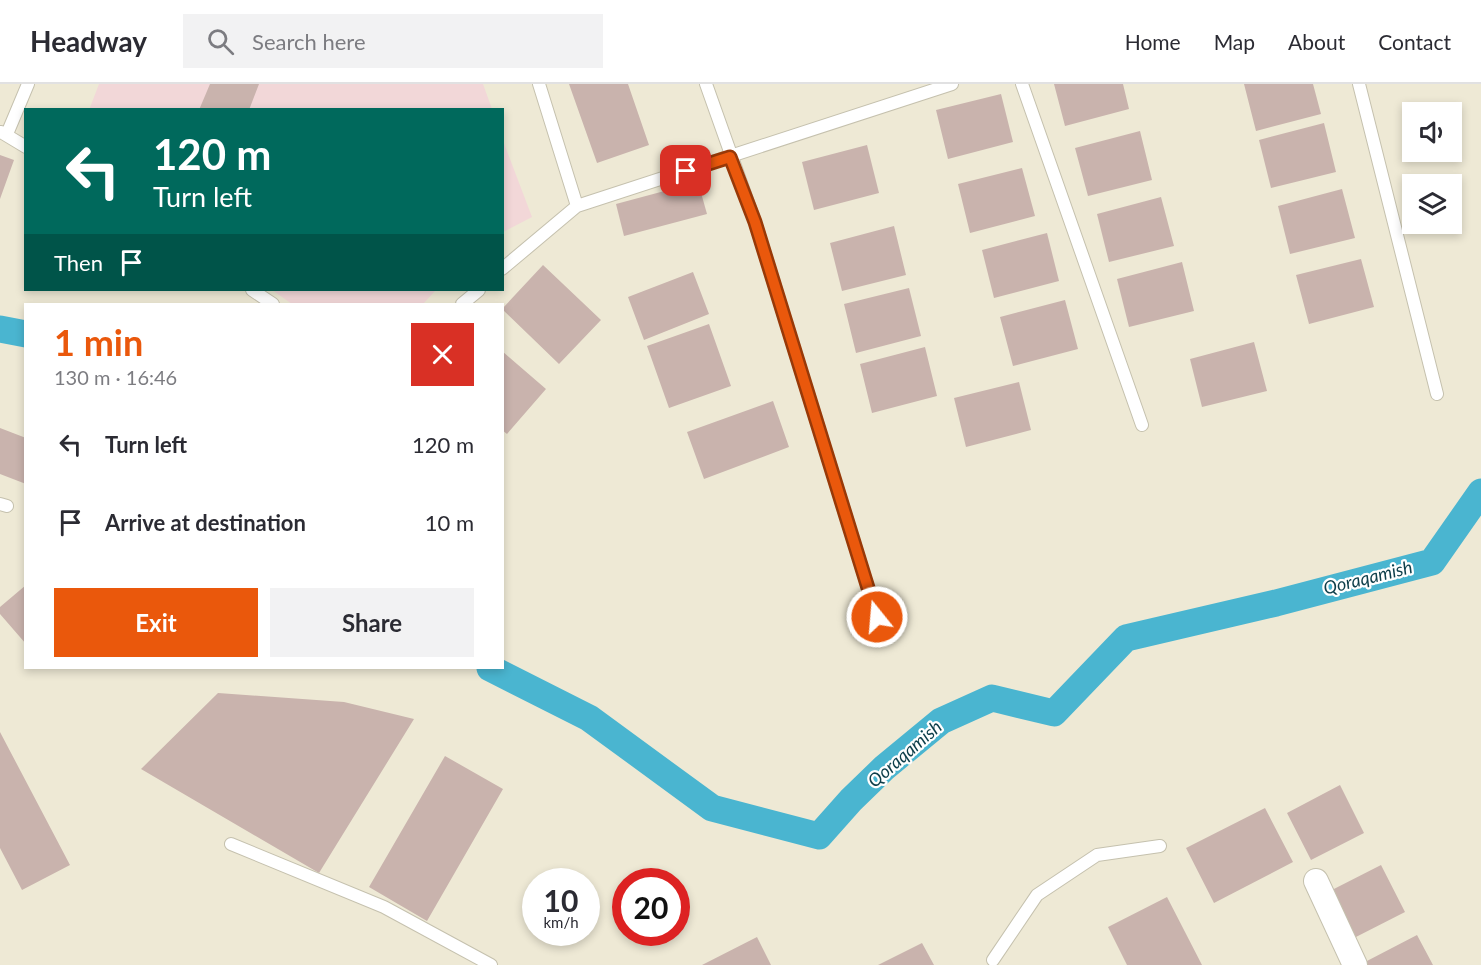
<!DOCTYPE html>
<meta charset="utf-8">
<style>
body{margin:0;font-family:Lato,sans-serif;background:#f2f2f3;color:#2b2b33;height:100vh;display:flex;flex-direction:column;font-size:22px;white-space:nowrap}
*{box-sizing:border-box;margin:0}
p{font-size:20px;color:#7c7c81}
.icon{flex:none;width:33px;height:33px;fill:none;stroke:currentColor;stroke-width:2;stroke-linecap:round;stroke-linejoin:round}
.map{position:relative;flex:1;overflow:hidden}
.panel{position:absolute;left:24px;top:219px;width:480px;height:366px;display:flex;flex-direction:column;background:#fff;border-radius:0px;box-shadow:0 3px 9px #0003}
.panel>*{flex:none}
.banner{position:absolute;left:24px;top:24px;width:480px;height:183px;border-radius:0px;box-shadow:0 3px 9px #0003;background:#00695c;color:#fff;overflow:hidden}
.buttons{position:absolute;left:1402px;top:18px;display:grid;gap:12px}
.buttons a{display:grid;place-items:center;width:60px;height:60px;border-radius:0px;background:#fff;box-shadow:0 3px 9px #0003;font-size:30px}
.speed{position:absolute;left:522px;top:784px;display:flex;gap:12px;font-size:30px;font-weight:700;text-align:center}
.speed>*{display:grid;place-content:center;width:78px;height:78px;border-radius:50%;background:#fff;box-shadow:0 3px 9px #0003;line-height:1}
.speed small{font-size:15px;font-weight:400}
.speed .limit{border:9px solid #d22;background:#fff;color:#111}
.pin{position:absolute;display:grid;place-items:center;width:51px;height:51px;color:#fff;margin:-26px;border-radius:12px;box-shadow:0 3px 9px #0006}
.me{position:absolute;width:66px;margin:-33px;rotate:343deg;stroke-linejoin:round;filter:drop-shadow(0 0 4px #0008)}
.turn{display:flex;align-items:center;gap:21px;height:126px;padding:0 30px;font-size:27px}
.turn .icon{width:78px;height:78px;stroke-width:2.5}
.turn b{display:block;font-size:42px;line-height:51px}
.then{display:flex;align-items:center;height:57px;padding:0 30px;background:#0003;gap:12px;font-size:22px}
.round{display:grid;place-items:center;flex:none;width:63px;height:63px;border-radius:0px;background:#f2f2f3}
.summary{display:flex;align-items:center;justify-content:space-between;height:102px;padding:0 30px}
h1{font-size:36px;font-weight:700;line-height:45px;color:#ea580c}
.primary-button{display:flex;gap:12px;margin-top:auto;padding:12px 30px}
.primary-button a{flex:1;height:69px;border-radius:0px;background:#ea580c;color:#fff;font-size:24px;font-weight:700;line-height:69px;text-align:center}
.primary-button a+a{background:#f2f2f3;color:#2b2b33}
ul{padding:0;list-style:none}
li{display:flex;align-items:center;gap:18px;height:78px;padding:0 30px}
li div{flex:1}
li b{display:block;font-size:22px}
li em{font-style:normal}
header{display:flex;align-items:center;gap:36px;box-sizing:border-box;height:84px;padding:0 30px;background:#fff;border-bottom:2px solid #e1e1e2}
header strong{font-size:28px}
nav{display:flex;gap:33px;margin-inline-start:auto;font-size:21px}
.search{width:420px;height:54px;background:#f2f2f3;display:flex;align-items:center;gap:15px;box-sizing:border-box;padding:0 21px;border-radius:0px;color:#7c7c81;font-size:22px}
.map>svg:first-child{display:block}
.education{fill:#f2d7d8}
.lines{fill:none;stroke-linecap:round;stroke-linejoin:round}
.canal{stroke:#4ab5d0;stroke-width:27}
.building{fill:#c9b3ad}
.lane-casing{stroke:#c5c1ae;stroke-width:14}
.street-casing{stroke:#c5c1ae;stroke-width:26}
.lane{stroke:#fff;stroke-width:12}
.street{stroke:#fff;stroke-width:24}
.route-casing{stroke:#983908;stroke-width:15}
.route{stroke:#ea580c;stroke-width:10}
.labels{text-anchor:middle;stroke-width:4.5;stroke-linejoin:round;paint-order:stroke}
.water-label{font-size:18px;font-style:italic;fill:#0d3e4a;stroke:#fff}
</style>
<header>
<strong>Headway</strong>
<div class="search"><svg class="icon" aria-label="search" viewBox="0 0 24 24"><circle cx="10" cy="10" r="6"/><path d="M15 15l6 6"/></svg>Search here</div>
<nav><a>Home</a><a>Map</a><a>About</a><a>Contact</a></nav>
</header>
<div class="map">
<svg width="1481" height="881" viewBox="0 0 1481 881">
<rect width="100%" height="100%" fill="#eee9d5"/>
<path class="education" d="M99,0H483L492,25L89,26Z
M502,54L532,133L503,148H502Z
M272,206H436L423,220H292Z"/>
<g class="lines">
<path class="canal" d="M0,245L26,250
M490,584L589,634L712,724L819,752L851,716L884,684L941,637L992,614L1054,629L1126,554L1276,519L1432,478L1481,408"/>
</g>
<path class="building" d="M210,0H259L249,26H199Z
M569,0H628L649,61L597,79Z
M1054,0H1123L1129,25L1065,42Z
M1244,0H1313L1321,30L1256,47Z
M1001,10L1013,58L948,75L936,26Z
M1324,39L1336,88L1271,104L1259,56Z
M1140,47L1152,96L1088,112L1075,64Z
M867,61L879,109L814,126L802,78Z
M0,71L14,76L0,115Z
M1022,84L1035,132L970,149L958,100Z
M698,98L707,130L624,152L616,120Z
M1342,105L1355,154L1290,170L1278,122Z
M1161,113L1174,162L1109,178L1097,130Z
M894,142L906,191L842,207L830,159Z
M1047,149L1059,197L994,214L982,166Z
M1361,175L1374,223L1309,240L1296,191Z
M1182,178L1194,227L1129,243L1117,195Z
M543,181L601,236L559,280L502,225Z
M693,188L709,230L644,256L628,213Z
M909,204L921,252L856,269L844,220Z
M1065,216L1078,265L1013,282L1000,233Z
M709,240L731,302L669,324L647,262Z
M1254,258L1267,307L1202,323L1190,275Z
M925,263L937,312L872,329L860,280Z
M502,267L546,305L507,350L502,346Z
M1019,298L1031,346L966,363L954,314Z
M773,317L789,363L704,395L687,348Z
M0,344L26,354V400L0,390Z
M26,501V560L0,530V523Z
M218,609L344,618L414,635L319,789L141,685Z
M0,648L70,781L22,806L0,764Z
M445,672L503,705L427,837L369,803Z
M1340,701L1364,749L1311,776L1287,729Z
M1265,724L1293,778L1214,819L1186,764Z
M1381,781L1405,828L1352,855L1328,808Z
M1167,813L1202,881H1127L1108,843Z
M1417,851L1433,881H1366L1365,878Z
M757,853L771,881H702Z
M922,859L934,881H878Z"/>
<g class="lines">
<defs>
<path id="lane" d="M539,0L577,122
M706,0L755,138L877,533
M1022,0L1142,341
M1359,0L1437,310
M1,48L26,63
M7,50L28,0
M502,185L577,122L952,0
M252,206L273,220
M462,220L479,206
M0,420L7,422
M231,760L384,823L491,881
M993,876L1037,811L1097,771L1160,762"/>
<path id="street" d="M1316,797L1355,881"/>
</defs>
<use href="#lane" class="lane-casing"/>
<use href="#street" class="street-casing"/>
<use href="#lane" class="lane"/>
<use href="#street" class="street"/>
</g>
<g class="lines">
<defs>
<path id="route" d="M686,87L730,73L755,138L877,533"/>
</defs>
<use href="#route" class="route-casing"/>
<use href="#route" class="route"/>
</g>
<g class="labels">
<g class="water-label">
<text transform="translate(1368 494) rotate(-14)" y="6">Qoraqamish</text>
<text transform="translate(905 670) rotate(-41)" y="6">Qoraqamish</text>
</g>
</g>
</svg>
<div class="buttons">
<a><svg class="icon" aria-label="sound" viewBox="0 0 24 24"><path d="M4 9h4l5-4v14l-5-4H4zM17 9q2 3 0 6"/></svg></a>
<a><svg class="icon" aria-label="layers" viewBox="0 0 24 24"><path d="M12 4l9 5-9 5-9-5zM3 14l9 5 9-5"/></svg></a>
</div>
<div class="speed"><div>10<small>km/h</small></div><div class="limit">20</div></div>
<div class="pin" style="left:686px;top:87px;background:#d93025"><svg class="icon" aria-label="arrive" viewBox="0 0 24 24"><path d="M6 21V4h12l-3 4 3 4H6"/></svg></div>
<svg class="me" style="left:877px;top:533px" viewBox="-20 -20 40 40"><circle r="17" fill="#ea580c" stroke="#fff" stroke-width="3"/><path d="M0-11L8 9 0 5-8 9z" fill="#fff"/></svg>
<div class="banner">
<div class="turn"><svg class="icon" aria-label="left" viewBox="0 0 24 24"><path d="M17 20v-9H6M10 6l-5 5 5 5"/></svg><div><b>120 m</b>Turn left</div></div>
<div class="then">Then<svg class="icon" aria-label="arrive" viewBox="0 0 24 24"><path d="M6 21V4h12l-3 4 3 4H6"/></svg></div>
</div>
<section class="panel">
<div class="summary"><div><h1>1 min</h1><p>130 m · 16:46</p></div><a class="round" style="background:#d93025;color:#fff"><svg class="icon" aria-label="close" viewBox="0 0 24 24"><path d="M6 6l12 12M18 6L6 18"/></svg></a></div>
<ul>
<li><svg class="icon" aria-label="left" viewBox="0 0 24 24"><path d="M17 20v-9H6M10 6l-5 5 5 5"/></svg><div><b>Turn left</b></div><em>120 m</em></li>
<li><svg class="icon" aria-label="arrive" viewBox="0 0 24 24"><path d="M6 21V4h12l-3 4 3 4H6"/></svg><div><b>Arrive at destination</b></div><em>10 m</em></li>
</ul>
<div class="primary-button"><a>Exit</a><a>Share</a></div>
</section>
</div>
